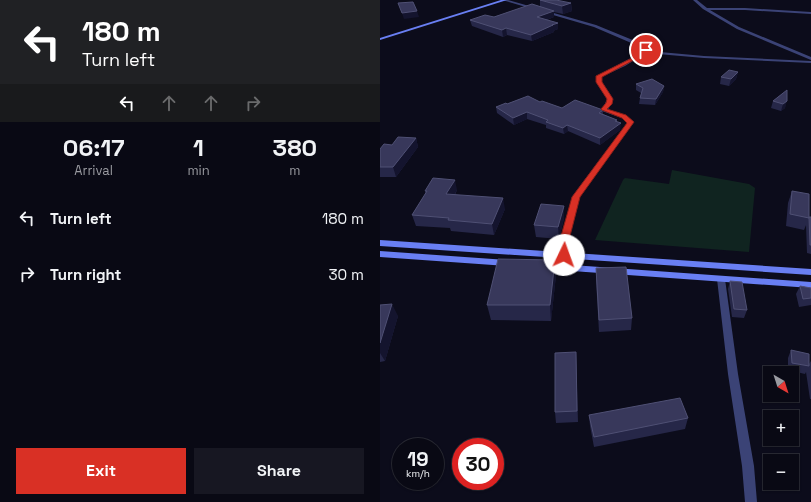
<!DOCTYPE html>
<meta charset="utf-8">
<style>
body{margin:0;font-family:"Space Grotesk",sans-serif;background:#171722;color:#f1f3f6;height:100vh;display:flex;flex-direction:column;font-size:15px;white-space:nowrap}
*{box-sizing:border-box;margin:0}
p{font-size:13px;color:#999aa0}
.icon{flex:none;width:22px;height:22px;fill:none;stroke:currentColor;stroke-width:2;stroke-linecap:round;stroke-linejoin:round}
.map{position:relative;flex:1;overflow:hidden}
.details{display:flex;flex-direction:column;background:#090914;width:380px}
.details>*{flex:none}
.hud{background:#202124;color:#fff;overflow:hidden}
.needle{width:26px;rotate:141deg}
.controls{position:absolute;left:383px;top:366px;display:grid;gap:8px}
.controls a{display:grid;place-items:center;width:36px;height:36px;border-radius:0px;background:#090914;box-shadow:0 1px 3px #0004,0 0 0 1px #292a34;font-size:20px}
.speed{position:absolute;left:12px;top:438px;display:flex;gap:8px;font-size:20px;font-weight:700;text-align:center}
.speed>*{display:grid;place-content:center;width:52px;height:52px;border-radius:50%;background:#090914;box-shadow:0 1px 3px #0004,0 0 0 1px #292a34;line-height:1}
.speed small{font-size:10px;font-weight:400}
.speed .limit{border:6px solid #d22;background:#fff;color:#111}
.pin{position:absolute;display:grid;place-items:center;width:34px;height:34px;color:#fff;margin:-17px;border:2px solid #fff;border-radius:50%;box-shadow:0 1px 4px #0007}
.me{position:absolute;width:44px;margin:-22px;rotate:3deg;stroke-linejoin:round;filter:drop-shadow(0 0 3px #0008)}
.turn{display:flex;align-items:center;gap:14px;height:84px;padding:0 16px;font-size:18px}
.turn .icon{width:52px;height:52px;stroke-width:2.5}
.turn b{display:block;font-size:28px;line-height:34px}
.lanes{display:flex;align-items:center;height:38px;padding:0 16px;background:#0003;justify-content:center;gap:20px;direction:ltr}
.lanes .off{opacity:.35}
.eta{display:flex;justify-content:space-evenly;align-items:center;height:68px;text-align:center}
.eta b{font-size:24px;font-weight:600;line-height:28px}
.cta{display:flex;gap:8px;margin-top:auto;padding:8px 16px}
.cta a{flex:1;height:46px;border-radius:0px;background:#d93025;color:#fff;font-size:16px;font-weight:600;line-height:46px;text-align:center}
.cta a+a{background:#171722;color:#f1f3f6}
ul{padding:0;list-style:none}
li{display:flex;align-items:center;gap:12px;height:56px;padding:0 16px}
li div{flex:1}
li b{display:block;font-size:15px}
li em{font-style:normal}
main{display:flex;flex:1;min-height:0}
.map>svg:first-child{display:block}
.green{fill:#102420}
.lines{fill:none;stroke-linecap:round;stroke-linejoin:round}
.street{fill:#3b4376;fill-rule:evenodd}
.secondary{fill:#697ff3;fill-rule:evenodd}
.wall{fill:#262748}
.shaded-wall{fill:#14142e}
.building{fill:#38385b;stroke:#4f5074}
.route{fill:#d93025;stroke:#8d1f18}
</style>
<main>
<section class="details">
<div class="hud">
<div class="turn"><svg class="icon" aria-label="left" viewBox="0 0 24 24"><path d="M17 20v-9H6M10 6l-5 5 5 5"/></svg><div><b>180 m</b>Turn left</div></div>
<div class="lanes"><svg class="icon" aria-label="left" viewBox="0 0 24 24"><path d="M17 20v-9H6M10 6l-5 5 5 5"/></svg><svg class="icon off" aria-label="ahead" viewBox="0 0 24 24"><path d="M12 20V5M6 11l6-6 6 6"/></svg><svg class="icon off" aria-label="ahead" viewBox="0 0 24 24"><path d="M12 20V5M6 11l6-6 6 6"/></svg><svg class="icon off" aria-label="right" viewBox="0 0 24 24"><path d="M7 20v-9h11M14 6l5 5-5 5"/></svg></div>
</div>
<div class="eta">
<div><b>06:17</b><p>Arrival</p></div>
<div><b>1</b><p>min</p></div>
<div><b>380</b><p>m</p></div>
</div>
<ul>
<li><svg class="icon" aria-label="left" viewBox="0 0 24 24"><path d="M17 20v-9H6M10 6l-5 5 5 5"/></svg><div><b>Turn left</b></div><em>180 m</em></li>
<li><svg class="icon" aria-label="right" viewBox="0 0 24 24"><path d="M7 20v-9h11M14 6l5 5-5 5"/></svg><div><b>Turn right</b></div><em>30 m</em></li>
</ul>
<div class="cta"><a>Exit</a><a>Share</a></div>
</section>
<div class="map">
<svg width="431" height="502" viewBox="0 0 431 502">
<rect width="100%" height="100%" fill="#0c0c1b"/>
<path class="green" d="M292,170L369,184L375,188L369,252L215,240L243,180L245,178L289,184Z"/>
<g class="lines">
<path class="street" d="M122,0H128L216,25L260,43L269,51L324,56L431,61V63L324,58L266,53L245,66L221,77L222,82L233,99L228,110L246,116L254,122L199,197L190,236L189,255L185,258L181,255L182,236L192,197L248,122L242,118L222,111L227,99L216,82L217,76L264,51L256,45L214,27Z
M313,0H317L327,8H365L431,12V14L365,10H330L359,27L431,57V60L357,29L323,9Z
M341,276L344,277L345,279L358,374L374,466L377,502H365L362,466L348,374L337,279L338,277Z"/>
<path class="secondary" d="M121,0H127L0,40V38Z
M0,240L431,269V275L0,246Z
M0,251L127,260L131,263L127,266L0,257Z
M164,263L431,282V288L164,269L160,266Z"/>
</g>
<path class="wall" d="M160,0L191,3L192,11L183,14L174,12V17L167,20L178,29L173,31L174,32L152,41L127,35L123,37L92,26L90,20L114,17L160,7Z
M358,72L356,79L349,86L340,84L341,77Z
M256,84L284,86L283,92L275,105L259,104L260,98L261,93L256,90Z
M407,90L405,108L401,111L391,108L393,101Z
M160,102L182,108L223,110V114L237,120V122L240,130L220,145L188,131L184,134L166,128V125L147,119L134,125L117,113L116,107L127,104Z
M36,138L38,147L16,177H0V149L12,145Z
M77,190L75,195L125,209L114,235L71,231L70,228L36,226L32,215L46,194L45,191Z
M412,191L429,218L424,230L406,226L408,203Z
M184,206V218L179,239L156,237L154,225Z
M429,217H431V254L427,253L426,225Z
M175,260L176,275L171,321L111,320L107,305Z
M216,268L252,318L251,330L219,332L216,280Z
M350,281L367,310L364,318L352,317L348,289Z
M420,286L431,288V305L419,307L416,294Z
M0,305L18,316L5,361L0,362Z
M411,350L429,364L431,361V399H430L426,372L425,374L408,370V358Z
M196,352L198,422L176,423L175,412Z
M209,415L308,418L305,429L214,447L210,426Z"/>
<path class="shaded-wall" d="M191,3L192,11L183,14L182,6Z
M37,11L39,17L24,19L22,13Z
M174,11V17L158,23L157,17Z
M178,23V29L173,31L174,32L152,41L151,35Z
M126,28L127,35L123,37L122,30Z
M358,72L356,79L349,86L351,79Z
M284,86L283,92L275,105L276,99Z
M407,101L405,108L401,111L403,104Z
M147,112V119L134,125L133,118Z
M237,120V126L241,123L240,130L220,145V138L235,121Z
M187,125L188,131L184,134L183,128Z
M36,138L38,147L16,177L13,167Z
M75,180L77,190L69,204L66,194Z
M123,198L125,209L114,235L112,224Z
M184,206V218L179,239L178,227Z
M175,260L176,275L171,321L170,305Z
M12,304L18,316L5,361L0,353V343Z"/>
<path class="building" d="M160,0H176L191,3L182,6Z
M33,2L37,11L22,13L18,3Z
M152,4L174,11L157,17L178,23L172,25H173L151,35L126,28L122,30L90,20L105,15L114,17Z
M349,70L358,72L351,79L341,77Z
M272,79L284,86L276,99L260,98L263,88L256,84Z
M407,90V101L403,104L393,101Z
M148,96L160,102L162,101L182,108L195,100L223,110L219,113L237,120L235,121L241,123L220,138L187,125L183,128L166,122L168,120L147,112L133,118L116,107L126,103L127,104Z
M18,137L36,138L13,167H0V149L4,144L12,145Z
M53,178L75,180L66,194L123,198L112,224L68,220L69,218L32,215L47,191H45Z
M412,191L429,194V218L410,214Z
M161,204L184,206L178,227L154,225Z
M429,217H431V245H430Z
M118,259L175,260L170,305H107Z
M246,267L252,318L219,320L216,268Z
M350,281L362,282L367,310L354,309Z
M420,286L431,288V298L423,299Z
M12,304L0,343V305Z
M411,350L429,354V366L412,363Z
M196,352L197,411L175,412V353Z
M300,398L308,418L214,437L209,415Z"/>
<path class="route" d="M264,49H268L269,52L222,77V82L233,99L232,104L227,109L246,115L254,122L200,197L190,236L189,255L184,259L181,258L180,255L181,236L192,197L247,123L242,118L222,110L221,109L226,103L227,99L216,82V76L264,52Z"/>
</svg>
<div class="controls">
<a><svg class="needle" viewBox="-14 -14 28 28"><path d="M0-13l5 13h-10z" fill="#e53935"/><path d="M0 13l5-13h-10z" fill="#999aa0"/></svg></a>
<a>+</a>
<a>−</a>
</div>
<div class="speed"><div>19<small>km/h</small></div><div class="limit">30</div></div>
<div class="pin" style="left:266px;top:50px;background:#d93025"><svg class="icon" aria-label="arrive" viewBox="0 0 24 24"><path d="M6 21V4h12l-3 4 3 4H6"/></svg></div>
<svg class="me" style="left:184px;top:255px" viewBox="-20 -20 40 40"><circle r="19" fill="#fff"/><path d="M0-13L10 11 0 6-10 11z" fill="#d93025"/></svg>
</div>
</main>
